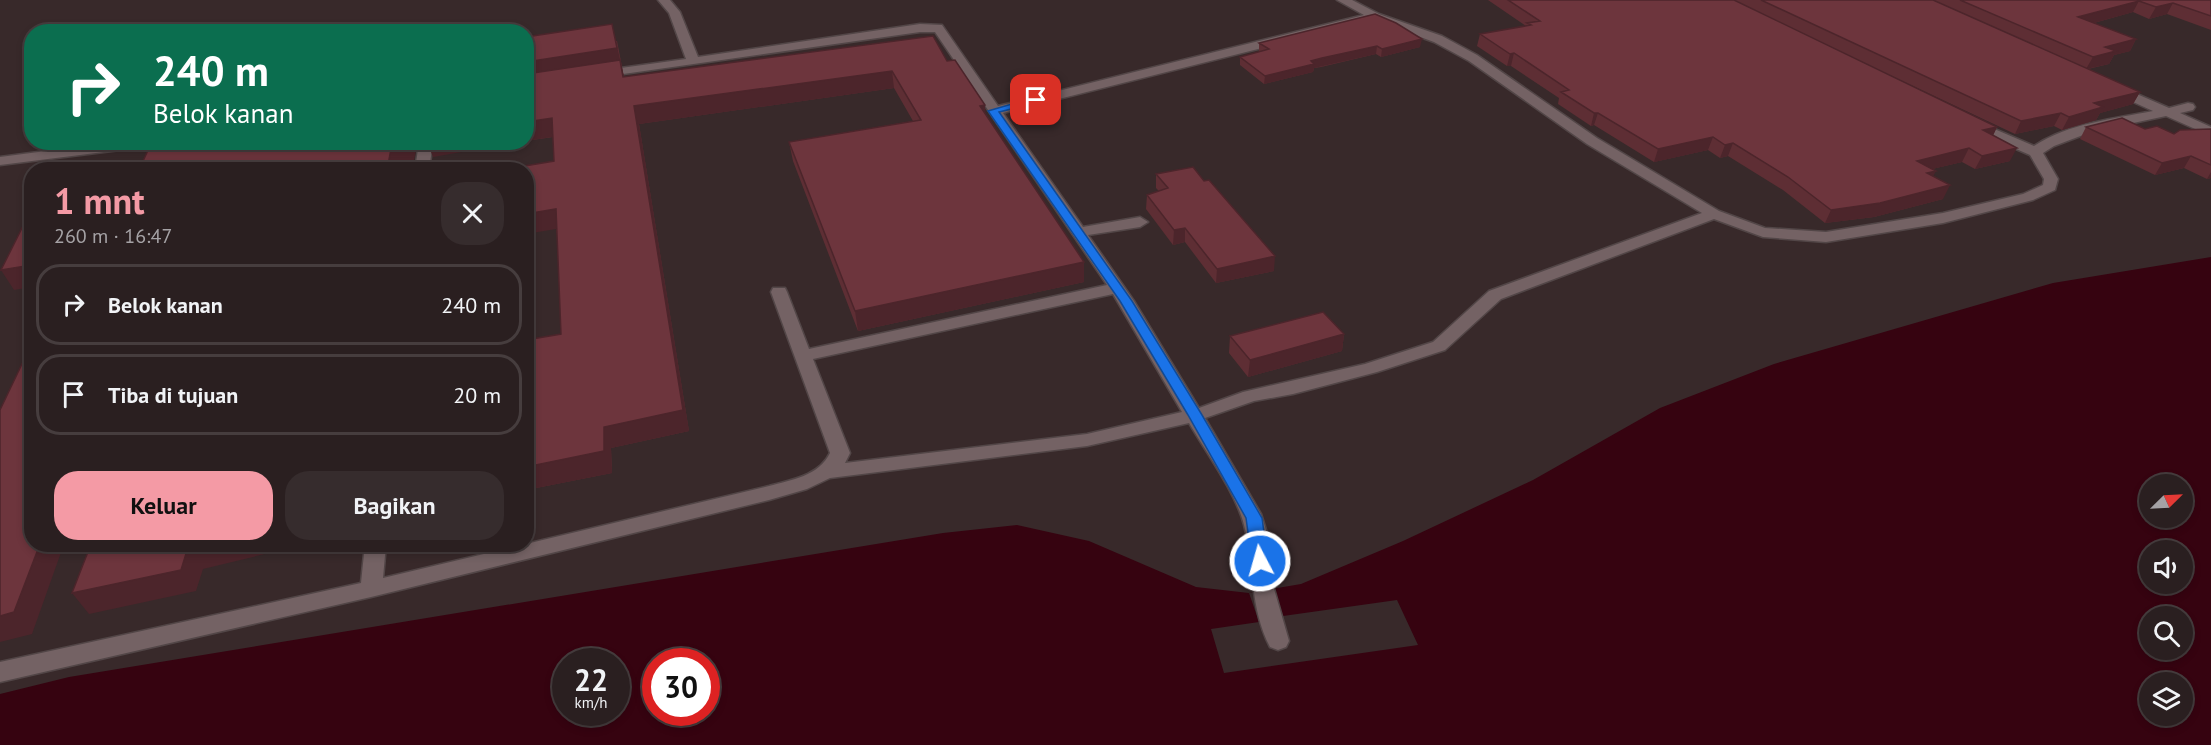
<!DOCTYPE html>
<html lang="id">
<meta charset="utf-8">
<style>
body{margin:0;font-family:"PT Sans",sans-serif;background:#362c2d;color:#f1f3f6;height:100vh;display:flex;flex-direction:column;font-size:22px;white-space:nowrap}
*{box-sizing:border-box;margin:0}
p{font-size:20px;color:#a5a2a5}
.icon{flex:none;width:33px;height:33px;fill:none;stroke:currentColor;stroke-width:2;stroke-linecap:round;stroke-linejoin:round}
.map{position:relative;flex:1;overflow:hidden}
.drawer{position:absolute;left:24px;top:162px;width:510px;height:390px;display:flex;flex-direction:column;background:#2a1f20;border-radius:24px;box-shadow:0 3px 9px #0003,0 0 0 2px #463d3e}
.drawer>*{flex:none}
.guide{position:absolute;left:24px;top:24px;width:510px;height:126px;border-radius:24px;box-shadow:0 3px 9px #0003,0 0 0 2px #463d3e;background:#0b6e4f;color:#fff;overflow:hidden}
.needle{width:39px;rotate:66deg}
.controls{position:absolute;left:2139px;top:474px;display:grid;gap:12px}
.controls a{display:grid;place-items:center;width:54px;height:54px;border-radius:50%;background:#2a1f20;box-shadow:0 3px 9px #0003,0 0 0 2px #463d3e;font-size:30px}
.speed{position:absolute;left:552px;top:648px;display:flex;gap:12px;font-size:30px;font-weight:700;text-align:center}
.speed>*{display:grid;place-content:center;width:78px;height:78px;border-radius:50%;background:#2a1f20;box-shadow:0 3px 9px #0003,0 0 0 2px #463d3e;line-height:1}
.speed small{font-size:15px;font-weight:400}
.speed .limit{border:9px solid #d22;background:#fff;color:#111}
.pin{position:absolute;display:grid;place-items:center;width:51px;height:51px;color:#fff;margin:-26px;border-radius:12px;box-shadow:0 3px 9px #0006}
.me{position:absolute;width:66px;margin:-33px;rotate:354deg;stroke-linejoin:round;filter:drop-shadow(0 0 4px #0008)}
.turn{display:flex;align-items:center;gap:21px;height:126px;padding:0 30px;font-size:27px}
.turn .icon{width:78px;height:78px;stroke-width:2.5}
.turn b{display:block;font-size:42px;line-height:51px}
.round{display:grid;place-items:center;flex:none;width:63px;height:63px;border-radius:24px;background:#362c2d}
.headline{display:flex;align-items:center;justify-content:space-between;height:102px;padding:0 30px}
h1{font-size:36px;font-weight:600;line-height:45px;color:#f49aa5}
.cta{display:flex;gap:12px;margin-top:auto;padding:12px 30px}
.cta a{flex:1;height:69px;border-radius:24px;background:#f49aa5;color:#111;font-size:24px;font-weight:600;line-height:69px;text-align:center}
.cta a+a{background:#362c2d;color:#f1f3f6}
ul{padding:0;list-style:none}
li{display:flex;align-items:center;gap:18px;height:81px;margin:0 12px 9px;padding:0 18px;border:3px solid #463d3e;border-radius:24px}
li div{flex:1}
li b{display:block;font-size:22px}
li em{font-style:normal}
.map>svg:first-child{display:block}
.water{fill:#360310;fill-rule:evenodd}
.pier{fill:#38292a}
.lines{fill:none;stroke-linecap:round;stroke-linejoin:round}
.minor-casing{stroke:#524647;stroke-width:3}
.minor{fill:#746264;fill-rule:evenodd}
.wall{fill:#5e2e34}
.shaded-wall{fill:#4c252b}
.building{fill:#6d353d;stroke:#4c252b;stroke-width:1.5}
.route{fill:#1a73e8;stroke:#114b97;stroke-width:1.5}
</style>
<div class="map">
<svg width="2211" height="745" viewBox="0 0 2211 745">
<rect width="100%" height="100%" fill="#38292a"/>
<path class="water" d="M2211,257V745H0V694L69,677L943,533L1017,525L1089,541L1196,587L1249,593L1301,584L1403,541L1533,480L1660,408L1774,364L2053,283ZM2150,484H2182V518H2150ZM2150,550H2182V584H2150ZM2150,616H2182V650H2150ZM566,662H616V712H566ZM656,662H706V712H656ZM2150,682H2182V716H2150Z"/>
<path class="pier" d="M1273,590L1283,616L1397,600L1418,645L1224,673L1211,629L1259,622L1249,593Z"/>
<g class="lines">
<defs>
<path id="minor" d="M658,0H670L680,12L698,57L920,24L942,25L998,106L1364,15L1337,0H1352L1379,14L1442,36L1477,55L1597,138L1719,211L1765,228L1826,232L1943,213L2023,194L2043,185L2044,179L2030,155L1968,128L1966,125L1968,122H1978L2034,146C2069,123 2113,119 2153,111L2111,92L2110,89L2116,85L2169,108L2188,103L2193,104L2195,107L2193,110L2180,113L2211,127V136L2166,116L2091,132L2054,146L2043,153L2058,179L2055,190L2033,200L1943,223L1826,242L1763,237L1714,219L1501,299L1445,350L1377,372L1293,394L1254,401L1205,418L1261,514L1267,533L1274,589L1289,641L1286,647L1278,650L1270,647C1250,609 1254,565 1244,525C1236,493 1206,452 1189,423L1087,446L830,478L807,489L769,500L371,597L0,682V662L361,583L365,544H386L383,578L769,486C791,480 819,476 830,453L771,292L773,288H785L787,292L809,349L1107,285L935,32H920L595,78L593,75L595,72L599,71L686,59L669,13ZM1374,20L1434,42L1469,61L1587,144L1702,213L1489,291L1433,342L1365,364L1243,392L1199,408L1134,301L1088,235L1140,227L1148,222L1140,217L1083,227L1003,113ZM1113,294L1182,412L1087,434L845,463L850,453L813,359Z
M115,142H159L152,146L0,165V157Z
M419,142H433L429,170H415Z"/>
</defs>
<use href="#minor" class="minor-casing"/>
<use href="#minor" class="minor"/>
</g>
<path class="wall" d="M1488,0H2211V30L2167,14L2149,19L2133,12L2094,23L2136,39L2130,51L2114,55L2109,64L2088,69L2140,92L2133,104L2100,113L2096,120L2062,130L2054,126L2015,134L1866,64L1997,127L1993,135L2010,161L1975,169L1962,162L1932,169L1933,176L1943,199L1874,217L1825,223L1783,190L1728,156L1720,158L1708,150L1654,162L1594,125L1591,126L1558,104L1559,98L1511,66H1507L1477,46L1480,34L1526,26Z
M526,37L617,41L624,77L947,61L985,115L1084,262V282L858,331L793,161L789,142L913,121L894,88L639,124L689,431L611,448L612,473L526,490V340L561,334L553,137L526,141Z
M1259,43L1420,47L1381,57L1376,54L1321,67L1314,68L1313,72L1264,84L1240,65V57L1259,52Z
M2086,127L2145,129L2174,134L2211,129V178L2207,179L2184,168L2155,175L2080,139Z
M1156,174L1274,271L1216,283L1185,242L1173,245L1146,209L1147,195L1159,191L1156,188Z
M1344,334L1342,351L1248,377L1229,353L1230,336Z"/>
<path class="shaded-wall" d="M2139,1L2133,12L2072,29L2078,17Z
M2173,3L2167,14L2149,19L2156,7Z
M612,24L624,77L526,81V62Z
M1422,39L1420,47L1381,57L1382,49Z
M2136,39L2130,51L2114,55L2109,64L2086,69L2093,57L2105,47Z
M1377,46L1376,54L1314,68L1313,72L1264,84L1265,76L1311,61Z
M1514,53L1511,66H1507L1510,54Z
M892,71L894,88L639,124L689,431L611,448L612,473L526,490V467L604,427L634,106Z
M2140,92L2133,104L2100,113L2096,120L2062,130L2069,117L2094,103Z
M985,105L986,123L980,106Z
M1594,113H1598L1594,125L1591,126Z
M2061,113L2054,126L2015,134L2021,121Z
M552,118L558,136L526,141V122Z
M1997,127L1991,140L1983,130Z
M1713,137L1708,150L1654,162L1658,149Z
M401,142H418L414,160L399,162L398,170H387L392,144Z
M427,142H518L433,157Z
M1733,143L1728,156L1720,158L1725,145Z
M1969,148L1962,162L1911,174L1917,161Z
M2017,148L2010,161L1975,169L1982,156Z
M2191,156L2184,168L2155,175L2162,163Z
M1936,171L1929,184L1927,173Z
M2211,172V178L2207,179Z
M1950,185L1943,199L1874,217L1825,223L1831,210Z
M556,209L562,228L526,234V214Z
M1185,228V242L1173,245L1174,230Z
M1275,256L1274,271L1216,283L1217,269Z
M1084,262V282L858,331L855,311Z
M32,265V287L14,290L1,270Z
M1344,334L1342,351L1248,377L1250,360Z
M40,544H64L32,634L0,642V616Z
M199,544H306L203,569L196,591L89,614L72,593L188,547Z"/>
<path class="building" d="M1508,0H1734L1997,127L1983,130L2017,148L1982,156L1969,148L1917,161L1936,171L1927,173L1950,185L1880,203L1831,210L1788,177L1733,143L1725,145L1713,137L1658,149L1598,113H1594L1561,92L1569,90L1514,53L1510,54L1480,34L1531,25L1527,23L1540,21Z
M1761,0H1933L2140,92L2094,103L2103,107L2069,117L2061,113L2021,121Z
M1960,0H2211V16L2173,3L2156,7L2139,1L2078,17L2136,39L2105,47L2116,51L2093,57Z
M1375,14L1396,23L1422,39L1382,49L1377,46L1322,58L1311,61L1314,64L1265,76L1240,57L1269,49L1259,43Z
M612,24L617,48L526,62V37Z
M933,36L947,61L955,60L985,105L980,106L1084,262L855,311L789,142L921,120L892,71L634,106L683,410L604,427V451L526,467V340L561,334L556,209L526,214V170H501L554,161L552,118L526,122V74L620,60L623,77Z
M2122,118L2145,129L2157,126L2174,134L2180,130L2211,129V165L2191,156L2162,163L2086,127Z
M183,142H401L392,144L387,170H139L149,148Z
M1193,167L1204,181L1209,180L1275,256L1217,269L1185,228L1174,230L1147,195L1168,188L1156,174Z
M32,208V265L1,270Z
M1323,312L1344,334L1250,360L1230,336Z
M32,343V544H40L14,612L0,616V410Z
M91,544H199L188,547L181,570L72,593Z"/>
<path class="route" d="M1036,97L1041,100L1040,102L999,112L1132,301L1202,415L1262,518L1268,561L1266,565H1254L1252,561L1246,518L1188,415L1120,301L988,111Z"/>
</svg>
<div class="controls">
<a><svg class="needle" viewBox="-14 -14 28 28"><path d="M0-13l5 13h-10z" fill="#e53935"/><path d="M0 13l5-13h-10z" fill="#a5a2a5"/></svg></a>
<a><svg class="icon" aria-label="sound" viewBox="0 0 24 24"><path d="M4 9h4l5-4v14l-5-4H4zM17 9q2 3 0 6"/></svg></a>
<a><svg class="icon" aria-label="search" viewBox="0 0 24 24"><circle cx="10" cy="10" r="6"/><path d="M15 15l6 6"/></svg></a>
<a><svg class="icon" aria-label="layers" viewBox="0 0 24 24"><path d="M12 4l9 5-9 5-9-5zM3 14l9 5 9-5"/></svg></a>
</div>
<div class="speed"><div>22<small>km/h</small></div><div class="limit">30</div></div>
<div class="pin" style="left:1036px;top:100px;background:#d93025"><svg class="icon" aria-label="arrive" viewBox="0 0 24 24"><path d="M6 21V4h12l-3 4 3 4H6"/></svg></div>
<svg class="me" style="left:1260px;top:561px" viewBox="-20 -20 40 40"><circle r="17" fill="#1a73e8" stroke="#fff" stroke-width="3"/><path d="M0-11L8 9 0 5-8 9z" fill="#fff"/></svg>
<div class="guide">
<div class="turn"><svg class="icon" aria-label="right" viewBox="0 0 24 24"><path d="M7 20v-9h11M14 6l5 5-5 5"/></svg><div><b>240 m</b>Belok kanan</div></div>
</div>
<section class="drawer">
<div class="headline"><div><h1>1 mnt</h1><p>260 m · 16:47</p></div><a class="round"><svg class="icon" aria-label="close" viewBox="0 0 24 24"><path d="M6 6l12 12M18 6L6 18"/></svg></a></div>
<ul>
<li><svg class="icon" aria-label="right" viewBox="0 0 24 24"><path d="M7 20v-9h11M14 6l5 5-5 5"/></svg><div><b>Belok kanan</b></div><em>240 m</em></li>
<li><svg class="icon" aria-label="arrive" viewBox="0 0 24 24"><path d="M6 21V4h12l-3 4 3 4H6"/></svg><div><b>Tiba di tujuan</b></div><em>20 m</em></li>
</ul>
<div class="cta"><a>Keluar</a><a>Bagikan</a></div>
</section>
</div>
